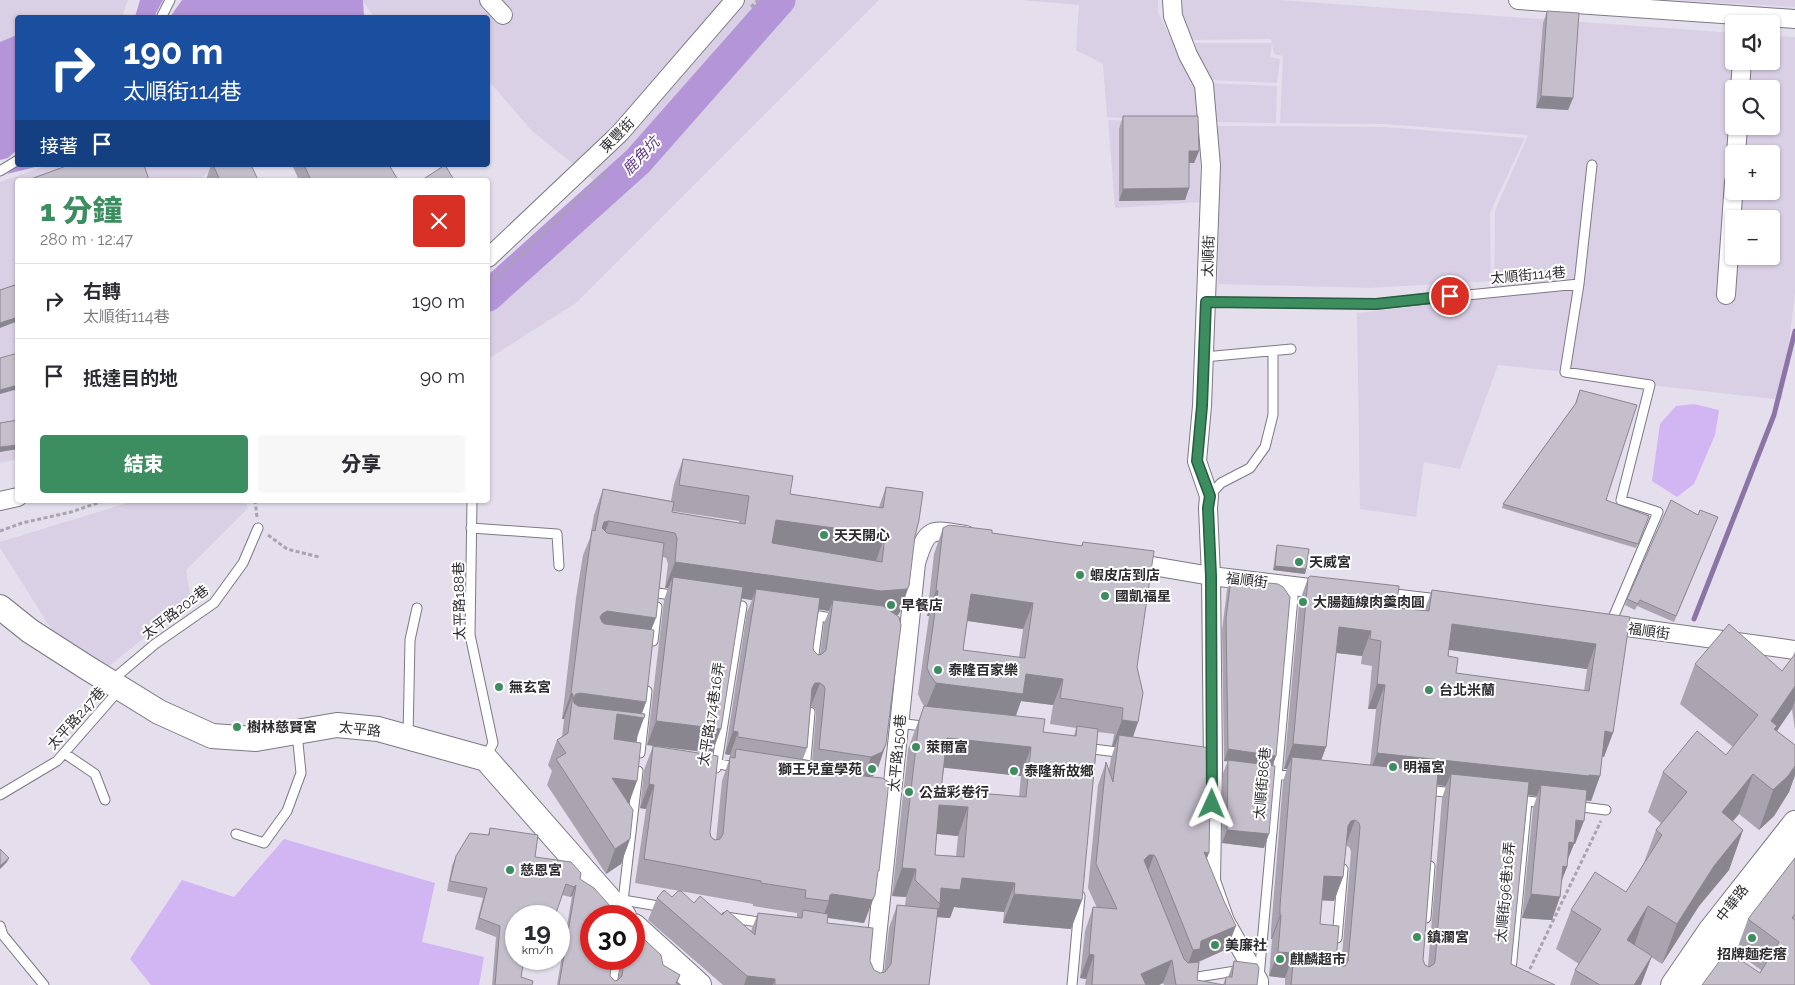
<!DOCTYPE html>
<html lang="zh-TW">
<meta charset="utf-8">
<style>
body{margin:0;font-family:Raleway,"Noto Sans TC",sans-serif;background:#f7f7f7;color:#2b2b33;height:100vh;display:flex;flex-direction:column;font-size:19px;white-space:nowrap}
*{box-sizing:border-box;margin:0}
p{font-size:16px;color:#7c7c81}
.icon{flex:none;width:28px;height:28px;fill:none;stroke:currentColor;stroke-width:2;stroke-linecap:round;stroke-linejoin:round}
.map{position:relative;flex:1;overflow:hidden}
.details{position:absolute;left:15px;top:178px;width:475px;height:325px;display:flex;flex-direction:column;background:#fff;border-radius:5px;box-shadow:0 1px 4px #0004}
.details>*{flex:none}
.top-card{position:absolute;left:15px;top:15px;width:475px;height:152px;border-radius:5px;box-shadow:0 1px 4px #0004;background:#1a4fa0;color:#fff;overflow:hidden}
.fabs{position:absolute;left:1725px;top:15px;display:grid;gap:10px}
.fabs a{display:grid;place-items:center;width:55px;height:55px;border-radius:5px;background:#fff;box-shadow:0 1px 4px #0004;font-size:25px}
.speed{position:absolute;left:505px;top:905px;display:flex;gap:10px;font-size:25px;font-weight:700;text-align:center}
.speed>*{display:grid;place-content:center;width:65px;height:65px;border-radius:50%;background:#fff;box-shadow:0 1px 4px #0004;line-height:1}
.speed small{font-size:12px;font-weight:400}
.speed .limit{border:8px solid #d22;background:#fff;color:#111}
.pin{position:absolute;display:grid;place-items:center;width:42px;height:42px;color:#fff;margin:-21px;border:2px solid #fff;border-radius:50%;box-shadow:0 1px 5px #0007}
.me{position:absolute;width:55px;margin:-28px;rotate:1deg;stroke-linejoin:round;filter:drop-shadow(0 0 4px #0008)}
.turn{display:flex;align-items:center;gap:18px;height:105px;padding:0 25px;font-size:22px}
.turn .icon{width:65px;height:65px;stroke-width:2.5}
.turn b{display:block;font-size:35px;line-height:42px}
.then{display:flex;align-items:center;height:48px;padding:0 25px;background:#0003;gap:10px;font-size:19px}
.round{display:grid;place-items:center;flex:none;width:52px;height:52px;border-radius:5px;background:#f7f7f7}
.headline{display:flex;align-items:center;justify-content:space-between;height:85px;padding:0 25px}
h1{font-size:30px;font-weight:800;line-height:38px;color:#3c8d5f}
.button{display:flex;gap:10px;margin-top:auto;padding:10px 25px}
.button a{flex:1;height:58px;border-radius:5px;background:#3c8d5f;color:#fff;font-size:20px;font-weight:800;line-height:58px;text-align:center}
.button a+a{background:#f7f7f7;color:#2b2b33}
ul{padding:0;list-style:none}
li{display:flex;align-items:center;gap:15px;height:75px;padding:0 25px;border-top:1px solid #e1e1e2}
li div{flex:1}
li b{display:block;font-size:19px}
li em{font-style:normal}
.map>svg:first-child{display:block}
.built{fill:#d9d0e5;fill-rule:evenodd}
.green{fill:#d2b5f3}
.forest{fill:#b595d9}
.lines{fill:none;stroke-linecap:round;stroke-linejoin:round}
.stream{stroke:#8c75a6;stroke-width:5}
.river{stroke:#b495d8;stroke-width:31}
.lane-casing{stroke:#7e7885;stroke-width:11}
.street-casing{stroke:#7e7885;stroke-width:20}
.secondary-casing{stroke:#7e7885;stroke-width:26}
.path{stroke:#a8a3ae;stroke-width:3;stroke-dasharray:4 2.5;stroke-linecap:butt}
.lane{stroke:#fff;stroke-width:9}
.street{stroke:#fff;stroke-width:18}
.secondary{stroke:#fff;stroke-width:24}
.wall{fill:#a9a4af;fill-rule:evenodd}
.shaded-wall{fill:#8a868f}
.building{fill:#c5bfcc;stroke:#8a868f;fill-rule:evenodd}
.route-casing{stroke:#275c3e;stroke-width:12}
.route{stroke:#3c8d5f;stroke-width:9}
.poi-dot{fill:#3c8d5f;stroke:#fff;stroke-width:2}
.labels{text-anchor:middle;stroke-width:4;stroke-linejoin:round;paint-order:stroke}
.street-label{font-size:14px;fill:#2d2b30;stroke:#fff}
.poi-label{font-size:14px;font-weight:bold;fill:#2d2b30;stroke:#fff;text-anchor:start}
.water-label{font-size:15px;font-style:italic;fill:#613787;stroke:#fff}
</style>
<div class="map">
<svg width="1795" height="985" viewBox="0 0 1795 985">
<rect width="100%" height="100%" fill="#e5dfed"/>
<path class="built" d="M0,0H128L122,17L18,18L17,50L0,52Z
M362,0H879L576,303L488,359V302L540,260L613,196L532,131L488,80V18L374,17Z
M1020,0H1158V12L1181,60L1198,90L1201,202L1115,208L1108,120L1182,123L1107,117L1103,64L1076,50L1079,5Z
M1183,0H1280L1734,33V61H1771V36L1795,37V292L1782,400L1650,385L1565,372L1498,365L1460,469L1424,462L1416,517L1360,509L1357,313L1494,297L1495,211L1528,135L1383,124L1280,123L1283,56L1274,54L1272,45L1270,57L1280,59L1277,83L1208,80L1192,43H1272L1271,39L1192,40L1181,17ZM1734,89H1771V126H1734ZM1734,154H1771V191H1734ZM1734,219H1771V256H1734Z
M1672,0H1795V7Z
M1211,83L1277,86L1276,123L1213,122Z
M1215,126L1385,127L1525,138L1490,212L1491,281L1370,288L1218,284L1219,206Z
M48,165H220L198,180H18L17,459L0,463V182Z
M137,500H244L248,508L186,570L191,600L109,666L57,638L0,548V542Z"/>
<path class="green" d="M1694,404L1719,410L1715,435L1694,484L1677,497L1652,481L1660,424L1676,406Z
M284,839L435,883L422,942L484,957L479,985H151L130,959L182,880L234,897Z"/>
<path class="forest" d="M140,0H163L154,17H135Z
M182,0H363L364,17H170Z
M17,35V150L8,158L0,160V42Z
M18,165H43L7,174Z"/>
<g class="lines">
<path class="stream" d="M1694,619L1774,415L1795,331"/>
<path class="river" d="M488,296L638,161L780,0"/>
<defs>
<path id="lane" d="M161,18L170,0
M0,171L18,160
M1579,284L1592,165
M1206,302L1376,304L1579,284L1565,372L1650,385L1621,500L1658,512L1610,625
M1204,357L1291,349
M1209,496L1221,483L1250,468L1265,447L1273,415V351
M472,500L470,635L493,743L486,758
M471,528L557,534L559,566
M658,593L678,596
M653,641L657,607
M813,662L819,616L837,619
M111,681L155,644L214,603L243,563L258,528
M899,723L929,727
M408,737L410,640L417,608
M1085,748L1125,753
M64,753L95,774L105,800
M640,753L647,691
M706,762L737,767
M716,768L742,606
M805,771L810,712
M1264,773L1295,776
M1425,790L1455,793
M0,795L57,761L120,689
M1517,800L1547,803
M1574,806L1606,810
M236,834L264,843L287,811L301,773L297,733
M623,900L664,907
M622,910L638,771
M726,917L765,923
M1426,918L1430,866
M0,926L3,935L44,985
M1337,938L1343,869
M1259,977L1294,586
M1185,979L1242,970
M612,985L616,959
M1072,985L1080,896
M1513,985L1510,981L1527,801"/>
<path id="street" d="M489,0L503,15
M1172,0L1173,16L1188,55L1204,85L1211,166L1202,406L1197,461L1209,496L1208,508L1211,576L1213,765L1211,881L1225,921L1259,981V985
M1518,0L1795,19
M1740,89L1742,61
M1736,154L1738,126
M488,258L620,133L735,0
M1726,295L1734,182
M0,501L18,497
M1129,562L1211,576L1326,590
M1374,596L1450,605
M1605,624L1795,650
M872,985L916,563C927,527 930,529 966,535"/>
<path id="secondary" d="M0,607L30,631L86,667L159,712L212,736L256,739L337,725L378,729L486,759L624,916
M634,926L699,985
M1673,985L1710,931L1795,823
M1697,985L1725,944L1795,853"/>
</defs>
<use href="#lane" class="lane-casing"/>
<use href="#street" class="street-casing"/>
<use href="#secondary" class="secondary-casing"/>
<path class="path" d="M751,7L758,0
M488,285L590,189L607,172
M255,500L257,517
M0,531L22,523L71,512L106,500
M268,535L287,549L319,557
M1527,975L1601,821"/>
<use href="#lane" class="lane"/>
<use href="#street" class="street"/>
<use href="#secondary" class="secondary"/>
</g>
<path class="wall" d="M1547,11L1573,98L1568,110L1536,108L1543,23Z
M1123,116L1199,151L1194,163H1189V188L1185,200L1119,201V129Z
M211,165H213L258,180H206Z
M292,165H389L398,180H299Z
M1580,390L1606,500L1649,516L1636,548L1502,508L1503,504L1575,404Z
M683,459L790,494L879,507L886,487L915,536L900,612L898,615H895L878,768L873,776L870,777L877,878L866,918L864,923L827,918V923L870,961L874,970L880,973L884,972L889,928L897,905L905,906L906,897L892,896L908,749L924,706L921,701L918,694L929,616H927L934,554L943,528L992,533L1081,546L1083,542L1137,667L1138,722L1133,737L1207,858L1227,949L1199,962L1197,980L1223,985L1226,977H1228L1234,961L1257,985H1164L1163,983L1159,985H1085L1086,979L1080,978L1085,931L1093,907L1097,908L1088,888L1098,785L1106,762L1109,770L1111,758L1115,746H1112L1114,734L1098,732L1082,900L1071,929L1003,923L1004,912L954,907L950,918L937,917L929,985H723L648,920L657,898L672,897L694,903L722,915L751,931L758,913L797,917V913L753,906V904L635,883L646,809L640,808L644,770L653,746L710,833L711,837L716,840L722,781L729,760L730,755L725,754L747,612L752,600L742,598L712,753L647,745L664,600L668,588H665L668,564L666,558L663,557L651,630L646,702L642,714L635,742L629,803L630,839L621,864L606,874L547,785L552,771L548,765L557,740L562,737L564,719H562L576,598L583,555L590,538L594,515L603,489L671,501L674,484ZM672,511L739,521V523L672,512ZM819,609L829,611L824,623L820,654L818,655L814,651L813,648ZM967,621L1023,629L1019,657L963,650ZM1021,701L1053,705L1050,724L1076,728L1074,736L1043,732L1016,716ZM811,706L815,709L816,713L812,761L803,759L807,748ZM944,767L1021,776L1019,797L941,790ZM937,834L958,836L956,856L935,855Z
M1698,515L1718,517L1674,622L1637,606L1635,610L1625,605L1627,599Z
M1277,545L1306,569L1305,574L1273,570L1276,549Z
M1308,578L1396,608L1424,611L1432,590L1630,617L1604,757H1602L1600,776L1591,801L1586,800L1575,844H1574L1567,861V867L1562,879L1552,920L1522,918L1533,808L1537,796L1528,795L1511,964L1555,985H1285V978L1269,976L1272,939H1271V930L1283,781L1287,769H1284L1299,603ZM1449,650L1587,669L1584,691L1456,673L1448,656ZM1336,653L1362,656L1361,664L1372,666L1368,709H1376L1370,765L1321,760L1326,747ZM1437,785L1446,786L1442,798L1428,966L1425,965L1423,960ZM1346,845L1350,848L1351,852L1341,966H1339L1320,924L1322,900L1334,901L1343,877Z
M1231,579L1276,756L1272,766L1264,848L1222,843L1223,773L1228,761H1224L1222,630L1227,590Z
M1795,651V730L1792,709L1777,731L1795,745V775L1789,792L1774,816L1759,830L1739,814L1732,821L1743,830L1729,870L1699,906L1662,964L1651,957L1641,985H1570L1575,970L1579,964L1556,949L1571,910L1626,892L1643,865L1656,830L1661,823L1648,812L1663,772L1726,755L1733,747L1680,704L1695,664L1782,671L1793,657Z
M490,828L535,857L580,879L610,976L615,981L618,980L622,959H634L663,965L680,975L677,983L680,985H557L572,896L570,897L562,895L516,916L521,977L532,985H492L496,937L475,929L483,898L447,891L452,866L456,856L488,835Z
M1795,858V985L1760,973L1761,970L1736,952L1748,919Z"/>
<path class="shaded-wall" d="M1541,96L1573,98L1568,110L1536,108Z
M1189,151H1199L1194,163H1184Z
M1189,188L1185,200L1119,201L1123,189Z
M18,317V321L0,328V323Z
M18,385V389L0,394V390Z
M18,445V449L0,452V447Z
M776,520L885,535L876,561L767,545Z
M609,521L600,546L595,548L604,522Z
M675,562L909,586L900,612L898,615L872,617L833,600L829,611L754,600L756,589L752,600L671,589L673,577L668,588H665Z
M1275,566L1306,569L1305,574L1273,570Z
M936,590L938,591L929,616H927Z
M971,594L1033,603L1023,629L962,620Z
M607,611L656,618L646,643L592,639L602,614Z
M1452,624L1596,644L1587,669L1444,649Z
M1339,627L1371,631L1362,656L1330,652Z
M1026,674L1063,679L1053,705L1021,701L1014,720L926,708L936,683Z
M815,683H820L811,706L812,688Z
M1377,684L1385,685L1376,709H1368Z
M1795,686V700L1792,709L1772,738L1771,721Z
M571,693L573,694L564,719H562Z
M580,693L646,702L640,717L644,718L635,743L608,740L570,719L573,700L576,694Z
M1122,720L1138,722L1129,748L1119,735L1115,746H1112Z
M656,721L721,729L712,753L647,745Z
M733,731L738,732L730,755L725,754Z
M1605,731L1613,733L1604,757L1596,756Z
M947,738L1031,747L1021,776L937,767Z
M886,744L878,768L873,776L862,781L871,757Z
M1293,744L1326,747L1317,772L1292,757L1287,769H1284Z
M1228,749L1276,756L1272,767L1224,761Z
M1377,753L1589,775L1600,776L1591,801L1580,800L1541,785L1537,796L1450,787L1451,774L1446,786L1368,778Z
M1795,766V775L1789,792L1774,816L1759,830L1773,790Z
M850,767L842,790L837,773Z
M1753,774L1739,814L1707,852L1722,812Z
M612,778L637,781L628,806Z
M649,784L654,785L646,809L640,808Z
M939,805L968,807L958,836L929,833Z
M1355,820L1346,845L1348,826L1351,821Z
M1576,820L1584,821L1575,844H1574L1565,866H1560Z
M1227,830L1269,834L1264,848L1222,843Z
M1743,830L1729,870L1699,906L1662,964L1677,924L1714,866Z
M630,839L621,864L606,874L615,849Z
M1204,852L1209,853L1200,876Z
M1149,855H1154L1145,879L1144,860Z
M9,858L7,862L0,869V866Z
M1563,866L1567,867L1558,890Z
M902,868L916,869L906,897L892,896Z
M1324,876L1343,877L1334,901L1315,900Z
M962,878L1015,883L1004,912L954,907L950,918L935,917L940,904L941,888Z
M576,885L572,896L570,897L574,887Z
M832,894L875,895L866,918L864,923L823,917L829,901L830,895Z
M1014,894L1082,900L1071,929L1003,923Z
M1531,894L1560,897L1552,920L1522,918Z
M1648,906L1634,946L1627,940Z
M1280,915H1281L1272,939H1271Z
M1236,926L1227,949L1195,963L1185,973L1193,950L1201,941Z
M1278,952L1294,953L1285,978L1269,976Z
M1089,954L1094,955L1086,979L1080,978Z
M1652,956L1641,985H1634Z
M1172,960L1163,983L1159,985H1137L1141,974Z
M747,976L775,979L773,985H744Z"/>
<path class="building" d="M1547,11L1579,13L1573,98L1541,96Z
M1123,116H1198L1199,151H1189V188L1123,189Z
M69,165H144L149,180H28Z
M213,165H251L258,180H220Z
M304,165H389L398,180H311Z
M445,165L454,180H422Z
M18,284V317L0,323V290Z
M18,353V385L0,390V358Z
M1580,390L1637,405L1606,500L1649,516L1638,544L1503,504L1576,403Z
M18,420V445L0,447V423Z
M683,459L793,476L790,494L883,508L886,487L923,492L919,520L915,536L909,586L907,589L881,591L675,562L677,538L675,533L609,521L604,522L602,528L607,533L664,543L656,618L607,611L602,614L600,617L602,622L605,624L654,630L646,702L580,693L576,694L573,698L574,703L578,706L645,714L644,718L617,714L614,739L641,743L637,781L612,778L633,810L630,839L615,849L556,759L566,753L557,740L568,733L573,694L571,693L586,573L592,530L595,531L603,489L674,502L672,512L745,524L749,496L679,485ZM776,520L885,535L882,562L772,543Z
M1671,500L1698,515L1700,510L1718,517L1676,616L1640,600L1638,604L1627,599Z
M949,525L992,530V533L1082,546L1083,542L1154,551L1137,667L1143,693L1138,722L1122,720L1123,708L1060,698L1063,679L1026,674L1023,694L936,683L930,675L927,668L938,591L936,590L943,528ZM971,594L1033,603L1025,658L963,650Z
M1277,545L1309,549L1306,569L1275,566Z
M1310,576L1399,586L1396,608L1429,611L1432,590L1630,617L1613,733L1605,731L1600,776L1589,775V776L1377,753L1385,685L1377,684L1381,641L1370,639L1371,631L1339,627L1326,747L1293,744L1308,578ZM1452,624L1596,644L1589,691L1456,673L1458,658L1448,656Z
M673,577L743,587L721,729L656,721Z
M1231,579L1278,584L1283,587L1290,597L1276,756L1228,749L1226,618Z
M756,589L820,598L813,648L814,651L818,655L822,654L826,650L833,600L883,606L899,617L901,625L886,744L882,752L871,757L819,749L825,689L824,686L820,683H815L812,688L807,748L738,737V732L733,731Z
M1729,624L1782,671L1795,654V686L1771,721L1777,726L1774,729L1795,745V766L1788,776L1773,790L1753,774L1722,812L1743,830L1714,866L1677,924L1648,906L1627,940L1652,956L1634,985H1600L1575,970L1601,929L1571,910L1595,872L1626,892L1662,835L1656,830L1687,792L1663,772L1697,731L1726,755L1758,715L1695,664Z
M924,706L1045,719L1043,732L1076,736L1077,726L1098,729L1082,900L1014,894L1015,883L962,878L960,890L941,888L940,904L915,880L916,869L902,868L919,721ZM947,738L1031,747L1026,797L941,790ZM939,805L968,807L964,857L935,855Z
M1119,735L1211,748L1209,853L1204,852L1224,901L1236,926L1201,941L1200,949L1193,950L1156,858L1154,855H1149L1144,860L1184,959L1188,963L1199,962L1197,980L1224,985H1176L1172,960L1141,974L1146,985H1092L1094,955L1089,954L1093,907L1117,909L1096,864L1106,762L1113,782Z
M653,746L718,756L710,833L711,837L715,840L720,839L723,834L730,757L735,758L736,749L850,767L837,773L882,778L889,782L879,871H878L875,895L872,900L832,894L830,895L829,901L805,898L806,890L761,883V881L644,859L654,785L649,784Z
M1292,757L1438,772L1423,960L1425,965L1429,967L1434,964L1435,961L1451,774L1529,782L1511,964L1555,985H1291L1294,953L1278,952L1281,915H1280V906ZM1355,820L1359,823L1360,827L1348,961L1345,966H1339L1336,960L1339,926L1320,924L1324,876L1343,877L1348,826L1351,821Z
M1228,760L1275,766L1269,834L1227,830Z
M1541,785L1587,790L1584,821L1576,820L1574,843L1569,842L1567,867L1563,866L1560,897L1531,894Z
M490,828L538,835L535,857L571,862L581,873L580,879L594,888L619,916H591V959H612L610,976L615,981L618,980L622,976L624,959H634V930L661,955L663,965L680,975L676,983L680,985H559L576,885L574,887L566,884L555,916H516V959H524L521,977L533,981L532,985H495L500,926L479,918L487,888L450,881L456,856L470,833L489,835Z
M0,849L9,858L0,866Z
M1795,858V914L1792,918L1795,920V985H1702L1727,951L1760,973L1779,942L1748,919Z
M664,890L672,897L678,891H681L694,903L700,896L722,915L727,910L755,935L758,913L802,918L803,910L828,914L827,923L873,928L870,961L874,970L880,973L885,972L891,964L897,905L938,909L929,985H775V979L747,976L657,898Z
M1234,961L1257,964L1259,968L1257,985H1225L1226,977H1232Z"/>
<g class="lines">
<defs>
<path id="route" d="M1212,804L1211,576L1208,508L1210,496L1197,461L1202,406L1206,302L1376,304L1450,296"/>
</defs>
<use href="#route" class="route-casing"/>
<use href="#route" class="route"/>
</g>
<g class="poi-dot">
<circle cx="824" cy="535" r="5"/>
<circle cx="1299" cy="562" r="5"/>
<circle cx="1080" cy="575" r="5"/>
<circle cx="1105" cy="596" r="5"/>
<circle cx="1303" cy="602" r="5"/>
<circle cx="891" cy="605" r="5"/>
<circle cx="938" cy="670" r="5"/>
<circle cx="499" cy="687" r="5"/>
<circle cx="1429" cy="690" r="5"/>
<circle cx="237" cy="727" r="5"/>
<circle cx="916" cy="747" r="5"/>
<circle cx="1393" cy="767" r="5"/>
<circle cx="872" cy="769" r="5"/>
<circle cx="1014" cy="771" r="5"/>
<circle cx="909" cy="792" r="5"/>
<circle cx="510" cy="870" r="5"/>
<circle cx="1417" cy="937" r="5"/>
<circle cx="1752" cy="938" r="5"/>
<circle cx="1215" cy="945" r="5"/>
<circle cx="1280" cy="959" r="5"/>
</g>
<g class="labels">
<g class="street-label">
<text transform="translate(617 135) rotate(-46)" y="5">東豐街</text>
<text transform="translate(1208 256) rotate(-88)" y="5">太順街</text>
<text transform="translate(1528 275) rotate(-5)" y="5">太順街114巷</text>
<text transform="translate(1247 580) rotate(7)" y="5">福順街</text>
<text transform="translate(459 601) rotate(-91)" y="5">太平路188巷</text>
<text transform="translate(175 612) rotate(-37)" y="5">太平路202巷</text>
<text transform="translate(1649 631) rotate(8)" y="5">福順街</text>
<text transform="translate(711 714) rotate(-81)" y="5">太平路174巷16弄</text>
<text transform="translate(76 718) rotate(-48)" y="5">太平路247巷</text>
<text transform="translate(360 729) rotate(6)" y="5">太平路</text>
<text transform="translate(897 753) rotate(-85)" y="5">太平路150巷</text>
<text transform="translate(1262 783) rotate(-85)" y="5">太順街86巷</text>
<text transform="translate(1505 892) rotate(-85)" y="5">太順街96巷16弄</text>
<text transform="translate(1732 903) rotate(-52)" y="5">中華路</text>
</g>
<g class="poi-label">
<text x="834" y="540">天天開心</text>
<text x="1309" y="567">天威宮</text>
<text x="1090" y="580">蝦皮店到店</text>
<text x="1115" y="601">國凱福星</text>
<text x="1313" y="607">大腸麵線肉羹肉圓</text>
<text x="901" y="610">早餐店</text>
<text x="948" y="675">泰隆百家樂</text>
<text x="509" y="692">無玄宮</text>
<text x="1439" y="695">台北米蘭</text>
<text x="247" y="732">樹林慈賢宮</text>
<text x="926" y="752">萊爾富</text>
<text x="1403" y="772">明福宮</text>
<text x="862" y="774" text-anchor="end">獅王兒童學苑</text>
<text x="1024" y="776">泰隆新故鄉</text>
<text x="919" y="797">公益彩卷行</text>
<text x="520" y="875">慈恩宮</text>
<text x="1427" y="942">鎮瀾宮</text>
<text x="1225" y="950">美廉社</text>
<text x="1752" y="959" text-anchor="middle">招牌麵疙瘩</text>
<text x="1290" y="964">麒麟超市</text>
</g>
<g class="water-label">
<text transform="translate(641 156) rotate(-46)" y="5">鹿角坑</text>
</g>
</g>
</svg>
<div class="fabs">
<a><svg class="icon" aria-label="sound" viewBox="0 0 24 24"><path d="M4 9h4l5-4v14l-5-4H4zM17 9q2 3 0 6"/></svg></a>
<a><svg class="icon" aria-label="search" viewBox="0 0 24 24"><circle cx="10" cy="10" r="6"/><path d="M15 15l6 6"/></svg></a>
<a>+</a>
<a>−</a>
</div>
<div class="speed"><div>19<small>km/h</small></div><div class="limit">30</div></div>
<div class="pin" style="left:1450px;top:296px;background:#d93025"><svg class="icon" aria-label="arrive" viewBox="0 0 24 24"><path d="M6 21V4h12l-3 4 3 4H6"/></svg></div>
<svg class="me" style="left:1212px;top:804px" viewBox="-20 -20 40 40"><path d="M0-17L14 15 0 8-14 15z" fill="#3c8d5f" stroke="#fff" stroke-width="4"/></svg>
<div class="top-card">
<div class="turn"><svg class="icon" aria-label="right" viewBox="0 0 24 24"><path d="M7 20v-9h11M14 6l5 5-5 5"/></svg><div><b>190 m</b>太順街114巷</div></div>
<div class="then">接著<svg class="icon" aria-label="arrive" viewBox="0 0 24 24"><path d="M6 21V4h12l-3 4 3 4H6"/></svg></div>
</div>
<section class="details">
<div class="headline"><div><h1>1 分鐘</h1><p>280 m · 12:47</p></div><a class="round" style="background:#d93025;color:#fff"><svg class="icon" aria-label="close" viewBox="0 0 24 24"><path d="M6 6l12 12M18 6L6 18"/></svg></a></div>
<ul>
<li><svg class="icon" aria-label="right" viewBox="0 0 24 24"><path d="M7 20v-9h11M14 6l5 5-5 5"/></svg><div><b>右轉</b><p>太順街114巷</p></div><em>190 m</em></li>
<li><svg class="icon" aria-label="arrive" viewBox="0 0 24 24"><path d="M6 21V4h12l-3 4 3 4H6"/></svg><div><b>抵達目的地</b></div><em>90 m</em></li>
</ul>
<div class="button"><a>結束</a><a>分享</a></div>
</section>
</div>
